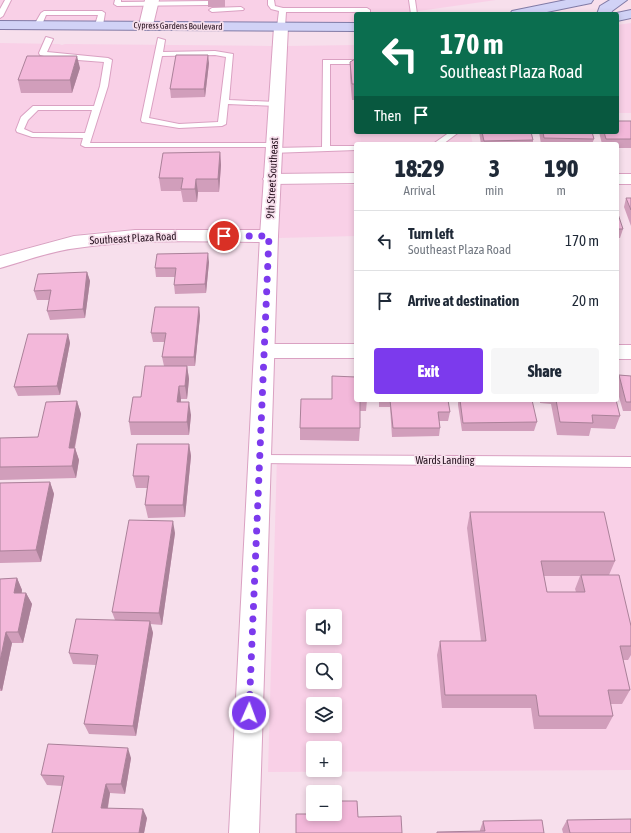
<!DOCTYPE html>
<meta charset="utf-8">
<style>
body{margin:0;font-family:"Asap Condensed",sans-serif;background:#f6f6f7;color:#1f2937;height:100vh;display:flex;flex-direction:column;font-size:15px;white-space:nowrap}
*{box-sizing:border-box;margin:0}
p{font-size:13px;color:#747a83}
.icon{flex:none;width:22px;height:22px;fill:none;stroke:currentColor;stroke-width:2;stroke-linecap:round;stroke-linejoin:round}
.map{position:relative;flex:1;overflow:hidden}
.details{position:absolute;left:354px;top:142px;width:265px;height:260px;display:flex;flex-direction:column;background:#fff;border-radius:4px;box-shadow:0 2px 6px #0003}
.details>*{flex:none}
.banner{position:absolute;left:354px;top:12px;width:265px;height:122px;border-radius:4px;box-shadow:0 2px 6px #0003;background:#0b6e4f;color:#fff;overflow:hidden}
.controls{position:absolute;left:306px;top:609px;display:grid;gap:8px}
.controls a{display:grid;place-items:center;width:36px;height:36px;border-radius:4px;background:#fff;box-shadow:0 2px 6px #0003;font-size:20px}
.pin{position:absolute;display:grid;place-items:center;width:34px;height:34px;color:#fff;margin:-17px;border:2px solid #fff;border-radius:50%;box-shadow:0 1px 4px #0007}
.me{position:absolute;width:44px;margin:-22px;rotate:2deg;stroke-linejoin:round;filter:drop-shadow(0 0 3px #0008)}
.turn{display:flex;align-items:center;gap:14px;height:84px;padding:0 20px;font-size:18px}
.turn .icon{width:52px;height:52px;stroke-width:2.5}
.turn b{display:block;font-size:28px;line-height:34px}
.then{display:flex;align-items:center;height:38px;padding:0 20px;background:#0003;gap:8px;font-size:15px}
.eta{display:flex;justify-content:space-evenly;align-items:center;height:68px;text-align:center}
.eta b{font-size:24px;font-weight:800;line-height:28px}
.cta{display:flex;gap:8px;margin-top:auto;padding:8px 20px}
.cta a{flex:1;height:46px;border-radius:4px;background:#7c3aed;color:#fff;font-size:16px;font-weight:800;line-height:46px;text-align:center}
.cta a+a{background:#f6f6f7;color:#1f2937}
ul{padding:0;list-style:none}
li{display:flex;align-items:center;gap:12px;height:60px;padding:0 20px;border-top:1px solid #e0e1e3}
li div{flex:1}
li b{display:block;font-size:15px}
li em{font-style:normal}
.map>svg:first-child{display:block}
.built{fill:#f9d0e7;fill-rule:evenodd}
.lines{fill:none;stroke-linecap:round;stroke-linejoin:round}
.service-casing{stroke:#daa1c2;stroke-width:2}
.minor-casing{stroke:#daa1c2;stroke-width:2}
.tertiary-casing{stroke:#daa1c2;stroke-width:2}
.primary-casing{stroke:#817ba6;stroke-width:2}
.service{fill:#fff;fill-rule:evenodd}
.minor{fill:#fff;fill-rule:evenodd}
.tertiary{fill:#fff;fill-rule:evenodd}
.primary{fill:#d1d2f6;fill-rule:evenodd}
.wall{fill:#d19ebb;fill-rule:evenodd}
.shaded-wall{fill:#aa8199}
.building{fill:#f3b8da;stroke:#aa8199}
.route{stroke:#7c3aed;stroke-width:7;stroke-dasharray:0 12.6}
.labels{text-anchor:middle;stroke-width:3.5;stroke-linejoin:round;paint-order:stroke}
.far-street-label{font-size:9px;fill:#24101d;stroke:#f7dfec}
.street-label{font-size:11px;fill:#24101d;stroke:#f7dfec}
</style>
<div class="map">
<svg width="631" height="833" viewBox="0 0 631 833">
<rect width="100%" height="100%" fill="#f7dfec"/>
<path class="built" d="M0,0H144L140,21H0Z
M159,0H496L398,14H356V22L281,23L155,21Z
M631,23V113H617V25Z
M0,43L59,44L62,45L65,44L272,46L260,229H136L104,231L72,235L0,255Z
M356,45V132H470L473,144H356V172L281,173L287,46Z
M281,185H356V236L279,238Z
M277,456L631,461V770L268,772ZM313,616H335V638H313ZM313,660H335V682H313ZM313,704H335V726H313ZM313,748H335V770H313Z"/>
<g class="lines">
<defs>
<path id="service" d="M5,0H11L3,16L0,18V9Z
M115,0H121V2L209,1L212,3L209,5L117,6L114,4Z
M268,0H274L275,6L283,8H367L370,10V14H364V12H286L285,27L281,29L277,27L279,11L271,9L268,5Z
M409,0H415L417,14H411Z
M241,7L244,9L243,10L212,12L209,10L212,8Z
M44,11H102L105,13L103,25L99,27L95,25L98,15H46L41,27H35L34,25L41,13Z
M46,37L53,39L47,52L108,58L112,60L108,86L90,143H274L278,145L274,147H85L81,145L83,138L32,137L17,132L16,130L21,117L33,106H94L100,86L104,62L52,58L40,55L39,53ZM38,110H92L85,133H33L24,129L28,120Z
M158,38L165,40L163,52L215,51L233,54L229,100L276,102L280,104L276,106L228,104L226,124L222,126L179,128L142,122L141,120ZM215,55L226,57L218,122L179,124L149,118L162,56Z
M323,60H356V64H330V146H356V150L271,153L270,151L274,148L322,147Z
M450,132H459L443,144H433Z
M260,455L631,457V467L260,463L256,462L254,459L256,456Z"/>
<path id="minor" d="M145,0H159L153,25L151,28H141L139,25Z
M356,173V183L272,184L266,183L263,179L266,175L272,174Z
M617,174H631V184H617Z
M135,230H269L275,232L278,236L275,240L269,242C205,242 140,238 77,248C51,251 25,261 0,268V256L74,236Z
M265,344H356V358H265L258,356L255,351L258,346Z
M617,345H631V359H617Z"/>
<path id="tertiary" d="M281,23L286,24L288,27L278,236L259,833H229L260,236L274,27L276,24Z"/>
<path id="primary" d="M566,0H593L591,3L537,14H510L512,11Z
M610,0H627L612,11L611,14H597L600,6Z
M631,10V18L617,21V14H612Z
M0,21L356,23V31L0,29Z"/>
</defs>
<use href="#service" class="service-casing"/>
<use href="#minor" class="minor-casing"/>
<use href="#tertiary" class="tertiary-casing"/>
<use href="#primary" class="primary-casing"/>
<use href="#service" class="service"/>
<use href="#minor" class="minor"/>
<use href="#tertiary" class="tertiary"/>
<use href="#primary" class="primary"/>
</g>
<path class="wall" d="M208,0H225V7H208Z
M356,59V100H352L350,78V62Z
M209,63L205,97L171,98L170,89Z
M80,68L72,93H21L18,80Z
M631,121V148H617V144H602L599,132H617Z
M479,132H482L533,140V144H481Z
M539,132H592L594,139L592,144H541Z
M220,152L221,165L219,192H198L197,202H183L181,191H161L159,178Z
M626,198H631V226L624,207Z
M617,214L623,229L620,238H617Z
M209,262L206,293L175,294L174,285L175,277H156L155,268Z
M87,272L90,281L85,318L50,320L47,311L49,300H37L34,291Z
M199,307L200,316L195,366H164L162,357L165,342H153L151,333Z
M68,334L70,343L60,395L18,396L14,387Z
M187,366L189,379L187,399H181V402L191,415L189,435H131L129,422L141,397Z
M619,375L631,376V411H623L617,390V380Z
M356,400H367L366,411H360V428L359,441L300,440V428Z
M379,400H448L450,412L448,421H439L440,428L439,436L392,437L390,407H379Z
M458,400L537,422L534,431H462L458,405Z
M540,400H616L620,416L615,429L591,428L589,436L557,435L551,404L540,403Z
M77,401L81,414L75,448L79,460L76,478L0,480V438L38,437Z
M189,444L191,456L185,517L148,518L145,505L147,488H136L133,476Z
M50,482L54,494L41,562L0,563V483Z
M470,512L615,561L609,575L631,626V655L628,660H623L630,690L622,704H610L613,716L606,729H534L531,708H442L437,655L440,641H481L467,528ZM544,576H580L575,589L576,592H547Z
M175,533L162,625L150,624L153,633L136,736L89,734L84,724L96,665L73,664L69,653L115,620L112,612Z
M17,578L22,590V593H26L32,604L23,643H12L2,691H0V579Z
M131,758L125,794L110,793L108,808L147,818L144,833H52L62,786L47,785L41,775Z
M567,820L631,833H563L562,829Z
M483,821L544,833L480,831V830Z"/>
<path class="shaded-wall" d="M208,55L209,63L205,97L204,89Z
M77,56L80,68L72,93L70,80Z
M220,152L221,165L219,192L218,179Z
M196,179L198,192L197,202L195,189Z
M208,253L209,262L206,293L205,284Z
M87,272L90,281L85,318L83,309Z
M199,307L200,316L195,366L194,357Z
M68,334L70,343L60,395L57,386Z
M187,366L189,379L187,399L185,386Z
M179,386L181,399L179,415L177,402Z
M77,401L81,414L72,460L69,448Z
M189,402L191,415L189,435L187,422Z
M189,444L191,456L185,517L183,505Z
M75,448L79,460L76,478L72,466Z
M50,482L54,494L41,562L36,550Z
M173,521L175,533L162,625L159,613Z
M17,578L22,590L19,604L14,593Z
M26,593L32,604L23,643L18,632Z
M150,621L153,633L136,736L133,726Z
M6,632L12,643L2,691L0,688V661Z
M128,748L131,758L125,794L121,784Z
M106,784L110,793L106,817L101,808Z
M143,809L147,818L144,833H139Z"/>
<path class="building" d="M176,55H208L204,89H170Z
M27,56H77L70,80H18Z
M355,59H356V84H352L350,62Z
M617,121H631V139H606L604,132H617Z
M482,132H531L533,140L484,141Z
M543,132H592L594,139L544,138Z
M220,152L218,179H196L195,189H181L183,178H159L163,153Z
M626,198H631V210Z
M617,214H618L623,229H617Z
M208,253L205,284L174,285L176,268H155L157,254Z
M87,272L83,309L47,311L51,290L34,291L38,274Z
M155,307H199L194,357H162L166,333H151Z
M28,334H68L57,386L14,387Z
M145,366H187L185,386H179L177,402H189L187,422H129L133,397H141Z
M619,375L631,376V402H626Z
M332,376L356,377V400H360V428H300L301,399H332Z
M390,400H448L450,412H438L440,428H393Z
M460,400H532L537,422L463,423Z
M556,400H616L620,416L592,415L593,423L560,422Z
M77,401L69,448H75L72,466L0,467V438L38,437L46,402Z
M137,444H189L183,505H145L149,476H133Z
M50,482L36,550L0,551V483Z
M470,512H604L615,561H541L547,592H585L581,575H619L631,626V646H620L630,690H608L613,716H539L536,695H445L440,641H486Z
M129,520L173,521L159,613L112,612Z
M17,578L14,593H26L18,632H6L0,661V579Z
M76,619L150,621L133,726L84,724L98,655L69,653Z
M48,744L128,748L121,784H106L101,808L143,809L139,833H52L64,776L41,775Z
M335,801H357L358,817L401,816L402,833H296V814H335Z
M631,819V833H570L567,820Z
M542,820L544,833H437V832L485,831L483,821Z"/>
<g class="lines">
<path class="route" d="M224,236H269L249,713"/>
</g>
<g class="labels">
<g class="far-street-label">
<text transform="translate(178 26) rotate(1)" y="3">Cypress Gardens Boulevard</text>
</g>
<g class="street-label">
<text transform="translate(272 178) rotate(-87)" y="4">9th Street Southeast</text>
<text transform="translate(133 238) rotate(-3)" y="4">Southeast Plaza Road</text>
<text x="445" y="464">Wards Landing</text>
</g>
</g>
</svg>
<div class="controls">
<a><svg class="icon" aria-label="sound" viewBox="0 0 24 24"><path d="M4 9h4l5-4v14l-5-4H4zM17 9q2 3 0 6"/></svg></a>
<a><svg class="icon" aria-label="search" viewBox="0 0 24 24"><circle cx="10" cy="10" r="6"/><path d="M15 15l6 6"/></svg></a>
<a><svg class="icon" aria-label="layers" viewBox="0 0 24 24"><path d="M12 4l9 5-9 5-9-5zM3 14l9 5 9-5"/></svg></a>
<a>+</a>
<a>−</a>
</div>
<div class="pin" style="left:224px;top:236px;background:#d93025"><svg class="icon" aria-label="arrive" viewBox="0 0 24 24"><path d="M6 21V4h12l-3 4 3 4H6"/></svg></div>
<svg class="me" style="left:249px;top:713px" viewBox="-20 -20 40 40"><circle r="17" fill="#7c3aed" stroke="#fff" stroke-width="3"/><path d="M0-11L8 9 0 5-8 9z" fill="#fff"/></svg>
<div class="banner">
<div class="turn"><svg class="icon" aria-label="left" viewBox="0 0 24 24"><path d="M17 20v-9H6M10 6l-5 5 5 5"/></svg><div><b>170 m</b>Southeast Plaza Road</div></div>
<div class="then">Then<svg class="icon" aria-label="arrive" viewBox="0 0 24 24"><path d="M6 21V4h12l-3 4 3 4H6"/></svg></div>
</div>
<section class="details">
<div class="eta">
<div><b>18:29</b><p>Arrival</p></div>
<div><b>3</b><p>min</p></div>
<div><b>190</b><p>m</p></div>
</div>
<ul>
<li><svg class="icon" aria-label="left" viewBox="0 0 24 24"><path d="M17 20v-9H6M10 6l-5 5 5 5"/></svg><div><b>Turn left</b><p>Southeast Plaza Road</p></div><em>170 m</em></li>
<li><svg class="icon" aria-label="arrive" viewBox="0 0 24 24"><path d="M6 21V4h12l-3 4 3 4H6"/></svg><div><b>Arrive at destination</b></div><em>20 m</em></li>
</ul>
<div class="cta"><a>Exit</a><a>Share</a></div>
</section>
</div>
